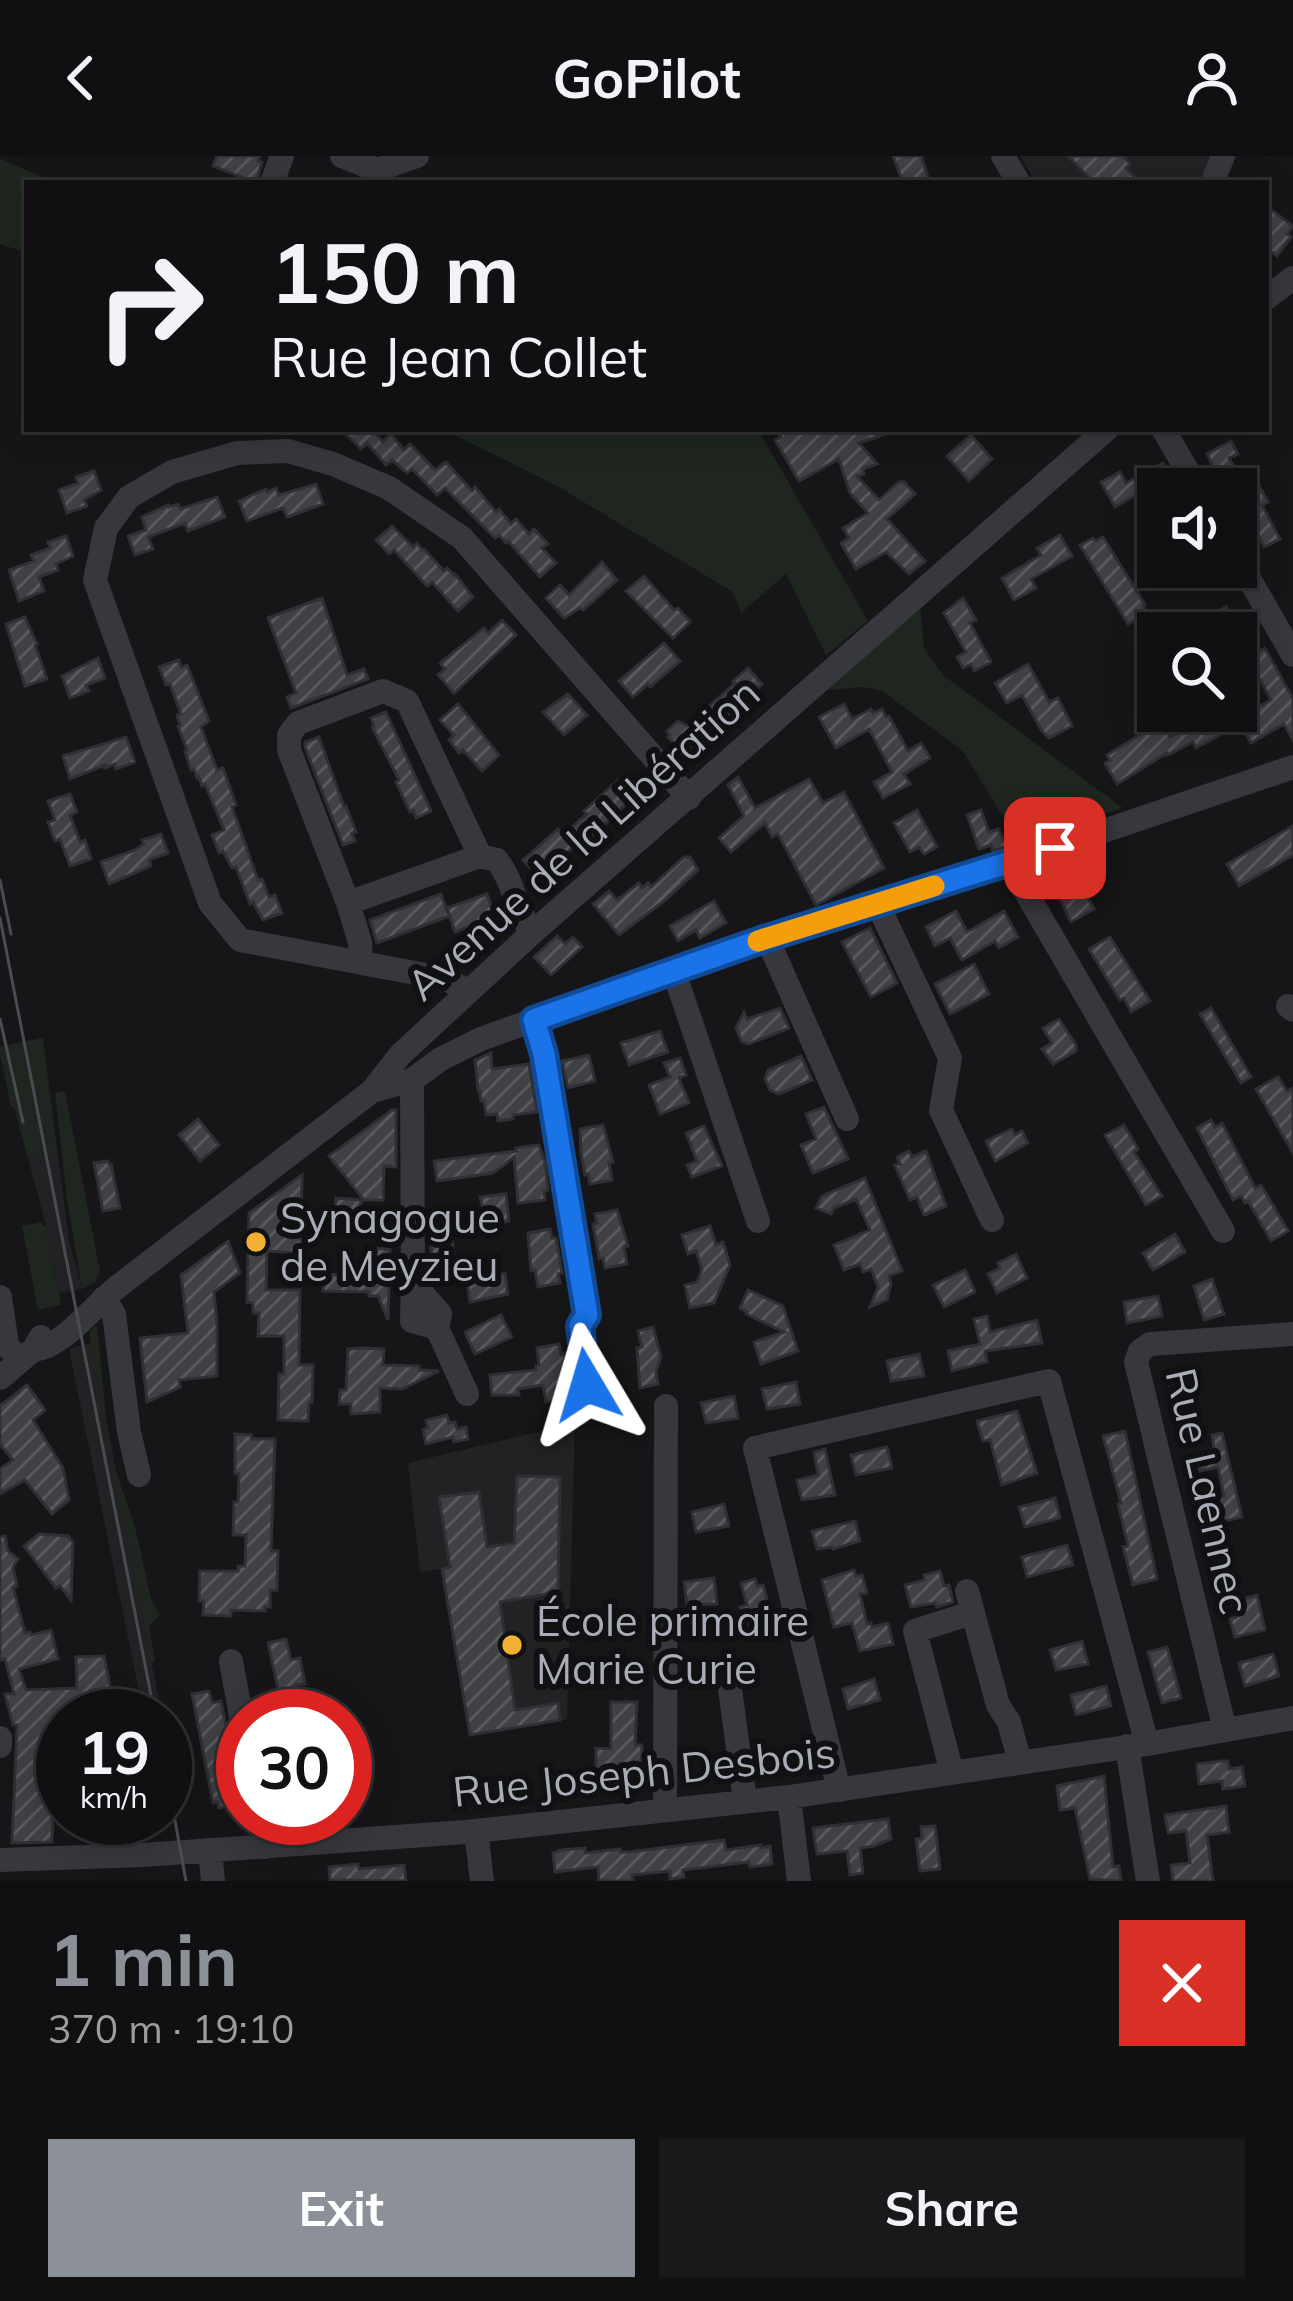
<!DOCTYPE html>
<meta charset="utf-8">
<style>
body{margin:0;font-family:Mulish,sans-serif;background:#19191b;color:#f1f3f6;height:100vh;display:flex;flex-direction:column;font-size:45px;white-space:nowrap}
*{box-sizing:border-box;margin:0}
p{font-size:39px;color:#9c9d9f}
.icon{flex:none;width:66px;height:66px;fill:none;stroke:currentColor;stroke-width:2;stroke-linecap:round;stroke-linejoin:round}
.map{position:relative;height:1725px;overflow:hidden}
.side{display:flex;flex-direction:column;background:#101012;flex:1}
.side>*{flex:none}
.top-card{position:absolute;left:24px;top:24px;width:1245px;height:252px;border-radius:0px;box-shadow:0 6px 30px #0003,0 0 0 3px #303032;background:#101012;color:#f1f3f6;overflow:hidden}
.controls{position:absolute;left:1137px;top:312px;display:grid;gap:24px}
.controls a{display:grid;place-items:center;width:120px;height:120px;border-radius:0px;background:#101012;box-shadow:0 6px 30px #0003,0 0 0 3px #303032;font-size:60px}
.speed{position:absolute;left:36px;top:1533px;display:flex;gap:24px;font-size:60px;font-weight:700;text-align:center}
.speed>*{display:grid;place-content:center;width:156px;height:156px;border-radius:50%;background:#101012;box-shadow:0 6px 30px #0003,0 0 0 3px #303032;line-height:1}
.speed small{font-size:30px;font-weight:400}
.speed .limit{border:18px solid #d22;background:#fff;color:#111}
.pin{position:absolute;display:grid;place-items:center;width:102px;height:102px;color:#fff;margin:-51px;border-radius:24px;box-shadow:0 6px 18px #0006}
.me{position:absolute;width:132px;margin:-66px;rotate:353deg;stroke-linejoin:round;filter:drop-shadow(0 0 9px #0008)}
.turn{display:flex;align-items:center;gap:42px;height:252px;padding:0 48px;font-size:54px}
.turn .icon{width:156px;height:156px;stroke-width:2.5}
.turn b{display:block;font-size:84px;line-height:102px}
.round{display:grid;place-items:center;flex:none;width:126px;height:126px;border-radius:0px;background:#19191b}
.summary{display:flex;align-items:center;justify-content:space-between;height:204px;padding:0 48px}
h1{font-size:72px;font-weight:700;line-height:90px;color:#8c9099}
.button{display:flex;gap:24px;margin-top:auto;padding:24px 48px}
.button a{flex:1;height:138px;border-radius:0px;background:#8c9099;color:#fff;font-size:48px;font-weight:700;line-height:138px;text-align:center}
.button a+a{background:#19191b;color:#f1f3f6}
header{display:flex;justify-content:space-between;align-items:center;height:156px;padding:0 48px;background:#101012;font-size:54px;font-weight:700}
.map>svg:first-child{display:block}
.built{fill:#222225}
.green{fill:#1e261f}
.building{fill:url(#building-hatch);stroke:#303034;stroke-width:3}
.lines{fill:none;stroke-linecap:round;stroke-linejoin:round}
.minor{stroke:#37383d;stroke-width:24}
.tram{stroke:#4a4c52;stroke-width:3}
.route-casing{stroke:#114b97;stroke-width:30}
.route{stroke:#1a73e8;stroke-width:21}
.slow{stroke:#f59e0b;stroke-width:21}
.poi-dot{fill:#f2b134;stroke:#111113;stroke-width:4.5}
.labels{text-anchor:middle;stroke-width:12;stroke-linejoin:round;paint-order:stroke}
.street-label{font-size:42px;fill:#a8adb8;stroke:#111113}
.poi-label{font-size:42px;fill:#a8adb8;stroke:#111113;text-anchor:start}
</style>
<header><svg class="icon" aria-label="back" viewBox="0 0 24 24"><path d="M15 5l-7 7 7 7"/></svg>GoPilot<svg class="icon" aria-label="person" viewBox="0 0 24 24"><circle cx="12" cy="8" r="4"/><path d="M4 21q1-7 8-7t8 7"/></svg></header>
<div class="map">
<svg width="1293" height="1725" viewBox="0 0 1293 1725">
<defs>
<pattern id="building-hatch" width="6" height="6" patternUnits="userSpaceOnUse" patternTransform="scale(3)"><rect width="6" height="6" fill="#404145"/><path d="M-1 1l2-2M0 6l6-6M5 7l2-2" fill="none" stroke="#595a5e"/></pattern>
</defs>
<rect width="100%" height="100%" fill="#161618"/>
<path class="built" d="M1020,0H1210L1199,27H1131L1111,7L1089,27H1036Z
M43,882L69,1085L82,1133L59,1137L45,1065L14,951H11L0,899V891Z
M97,1169L106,1262L116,1316L135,1371L151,1443L160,1459L149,1470L155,1505L152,1508L162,1560H144L69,1193L91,1187L90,1175Z
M575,1267L567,1563L470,1579L443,1413L420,1416L408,1307Z"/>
<path class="green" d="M0,3L57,27H27V97L0,88Z
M443,273H758L868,465L826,499L786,418L741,457L733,436L557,330Z
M920,445L924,492L944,520L1123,652L1018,685L962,594L882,535L862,531L828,534Z
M41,882L57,996L28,1002L14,951H11L0,891Z
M65,935L100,1115L95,1126L82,1133L67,1043L55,937Z
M42,1066L43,1070H46L61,1149L38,1154L22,1070Z
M97,1169L106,1262L116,1316L135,1371L151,1443L160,1459L149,1470L155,1505L152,1507L93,1206L90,1175Z"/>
<path class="building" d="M217,0H260L258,5L262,6L256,27L213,10Z
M893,0H921L930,27H903Z
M1068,0H1123L1130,8L1126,12L1140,27H1094Z
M1266,50L1293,70L1287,78L1291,81L1277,100L1266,92Z
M341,273H383L377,279L383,286L391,278L404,294L410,288L435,314L446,306L472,335L475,331L496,356L499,353L511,368L516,363L529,378L534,373L548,388L542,392L556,407L540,421L508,385L506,387L499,379L495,382L445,332L437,339L412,313L407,317L392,304L386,309L367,287L361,293Z
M777,273H894L895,275L859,287L877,308L863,313L864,318L857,320L879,344L899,326H904L915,338L887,363L925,405L909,418L886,396L856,413L841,387L849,382L843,372L868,357L850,337L839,303L799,325L775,284L781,281Z
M971,279L992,303L969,325L947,300Z
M1231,285L1238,298L1229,302L1243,328L1255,322L1268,346L1262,349L1280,383L1264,391L1246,357L1240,361L1236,353V333H1223L1207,298Z
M1163,307L1177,333H1154L1152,330L1115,351L1101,326L1120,316L1126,327Z
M94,315L101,334L84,344L87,350L67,357L59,334L78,327L76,321Z
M316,328L323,348L287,361L283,352L247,365L239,345L266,333L267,336L276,332L279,339Z
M217,341L225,361L188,375L185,367L148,381L153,393L135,399L128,380L146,374L142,361L168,349L169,351L178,348L180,353Z
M392,370L413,391L417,387L422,394L424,393L444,415L447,412L454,419L455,418L473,441L458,455L432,426L427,430L394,394L389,398L376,384Z
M1060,379L1072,400L1031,423L1036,432L1014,444L1002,422L1041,399L1037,392Z
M66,380L73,400L56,408L58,414L39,421L44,435L19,445L9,414L34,405L31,399L50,392L48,386Z
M1103,381L1145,449L1143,450L1147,457L1128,468L1080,389L1093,382L1096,385Z
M602,406L617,424L583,454L580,452L564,462L546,442L560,429L569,439Z
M644,420L674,454L678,452L690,466L673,482L626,435Z
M322,442L347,519L364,513L368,523L291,552L287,541L296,537L268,462Z
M963,442L976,464L970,467L991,506L974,515L971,508L963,512L957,501L966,496L944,457Z
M1226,451L1254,498L1265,492L1293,543V584L1284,568L1251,587L1237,562L1271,544L1252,509L1236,518V477H1221L1211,459Z
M25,461L37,488L35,489L47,523L25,530L6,468Z
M502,464L516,479L454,537L438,519L445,513L440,507L484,472L488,477Z
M664,487L680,505L650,531L648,528L633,541L619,525Z
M98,502L105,522L86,529L89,535L70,542L62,520Z
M179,504L181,511L187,509L209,565L201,571L217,614L223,612L236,649L232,651L258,724L262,723L269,741L275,739L282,757L263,764L253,746L250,748L236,711L232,712L223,695L219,697L212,679L224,674L205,628L202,630L199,621L197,622L194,613L191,614L185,595L187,594L178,570L180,569L177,559L181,558L170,528L166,529L159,511Z
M1028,508L1049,546L1058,542L1072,570L1049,582L1042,575L1022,539L1007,547L995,527Z
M748,512L762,528L756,535L735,553L738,556L723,569L720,567L691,593L689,590L682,596L668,581L670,579L667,575L678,565L687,570L735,527L733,525Z
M568,538L587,559L564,579L543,556Z
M458,548L499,599L482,615L463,594L459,597L449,584L454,579L440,564Z
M844,548L852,563L871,553L873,557L882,553L886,561L889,560L908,595L921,587L930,602L904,618L910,628L883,642L874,626L892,616L869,573L836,592L819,561Z
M386,556L431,655L416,662L413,654L410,656L396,626L399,624L372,571L374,570L371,562Z
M1209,559L1220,579L1196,592L1193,586L1168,599L1167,597L1117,628L1105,607L1110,604L1107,599L1161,566L1170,581Z
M126,581L135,606L116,613L115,608L105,612V609L70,623L63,600Z
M319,581L344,651L346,650L356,676L352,677L355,685L343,689L305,591V586Z
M624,619L638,635L631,640L632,642L577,695L574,691L537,719L523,704L558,673L563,679L587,658L584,655Z
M738,621L755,652L809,623L823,647L844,636L884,712L816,749L778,678L772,681L765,667L731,696L719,682L744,660L728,629Z
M70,638L77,656L70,659L80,686L85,684L91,703L70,710L60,683L55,685L48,666L55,664L48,645Z
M917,654L937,691L924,698L919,691L910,696L894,667Z
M981,654L989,676L998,673L1008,690L993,695L991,689L979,693L967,659Z
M1293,670V699L1239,730L1227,708Z
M161,678L168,697L149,704L151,710L109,728L101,706L135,694L144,688L142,684Z
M684,701H690L698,714L664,745L619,779L593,748L609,735L617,744L639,727L642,732L648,727L651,731Z
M1080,728L1094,753L1071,766L1059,740Z
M441,738L449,760L377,787L370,764Z
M487,738L495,761L455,776L447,752Z
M714,745L726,767L700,782L696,774L678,785L670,770Z
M956,755L967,776L1004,755L1018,781L999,792L995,785L962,804L950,782L935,790L926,771Z
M870,772L897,827L871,841L842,786Z
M557,780L565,788L573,781L582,791L551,819L534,801Z
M1110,781L1150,845L1131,856L1124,842L1120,844L1089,793Z
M974,808L989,838L950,858L935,828Z
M780,852L789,872L749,888L742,886L736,872L744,856L747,863Z
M1211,852L1251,921L1241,927L1200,858Z
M1059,863L1076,889V895L1053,908L1042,893L1052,887L1043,872Z
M660,875L668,896L629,909L621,887Z
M491,897L492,913L529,908L537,956L513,959V963L498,965L497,958L486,959L484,945H481L480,935H478L475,904Z
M589,899L595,925L568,932L562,905Z
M801,900L812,924L779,938L770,934L765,923L768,914Z
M680,902L686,919L679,922L689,947L660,958L649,929L670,921L664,907Z
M1278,921L1287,935L1293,932V997L1256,933Z
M824,951L848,1003L813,1017L801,989L816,983L806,958Z
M392,954H396V1011L384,1010L383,1044H364L329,1000Z
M198,963L219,989L200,1005L179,979Z
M1211,964L1215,971L1222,967L1255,1032L1261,1029L1288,1075L1271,1085L1248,1045L1245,1047L1241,1040L1233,1044L1197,972Z
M603,969L613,1006H609L612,1024L590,1028L588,1018L585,1019L581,997L580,973Z
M1124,969L1138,993L1134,996L1162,1040L1146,1049L1105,979Z
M704,970L722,1010L692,1021L687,1009L697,1005L686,977Z
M1012,973L1015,979L1022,975L1028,987L995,1005L986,985Z
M539,989L545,1006L548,1034L544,1035L545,1044L518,1047L514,1001L493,1017L437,1025L434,1005L517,995L516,992Z
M909,995L912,1001L926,995L946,1050L924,1059L917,1041L910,1044L895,1009L900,1008L897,1001Z
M108,1005L109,1008H111L120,1052L103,1055L94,1007Z
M302,1019L301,1097L267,1095L266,1134H300L299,1209H313L312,1246H309L308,1265L278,1264L279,1218H284V1180H258L259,1157H253V1147L247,1146L249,1057Z
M865,1022L902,1115L889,1120L891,1128L887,1144L870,1151L878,1131L871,1113L863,1116L860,1108L844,1114L834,1089L870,1074L856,1043L834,1052L831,1058L816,1052L822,1040Z
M506,1038L509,1065L499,1067L483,1080L473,1069L472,1058L484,1057L480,1041Z
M336,1042L361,1044L360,1078L334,1077L335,1068H325L326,1051L335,1052Z
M617,1054L628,1090L624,1091L627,1108L605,1112L603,1102L599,1103L596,1085L593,1068L597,1067L595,1058Z
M710,1070L716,1089L723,1086L730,1109L714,1147L690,1152L685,1129L697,1126L702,1113L696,1095L688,1098L682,1079Z
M550,1073L552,1082H556L559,1098L562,1117L558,1118L560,1127L538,1131L535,1114L531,1115L528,1077Z
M452,1076L454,1113L434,1115L429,1079Z
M1175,1078L1185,1096L1153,1114L1143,1097Z
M228,1085L240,1117L214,1136L217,1168V1220L179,1224L180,1231L147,1246L140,1182L188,1177L181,1119Z
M370,1092L390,1093L388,1164L378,1140H369V1136L323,1135V1118L342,1119L343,1111L369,1112Z
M1016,1098L1027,1122L997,1137L988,1118L1000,1112L998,1107Z
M965,1114L975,1136L944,1151L933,1129Z
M505,1117L508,1138L470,1146L467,1126Z
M1212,1123L1224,1158L1204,1164L1194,1130Z
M748,1134L783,1150L798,1195L761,1208L754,1186L784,1176L746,1158L747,1156L740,1152Z
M1158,1140L1162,1160L1127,1167L1124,1146Z
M501,1159L512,1181L475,1198L465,1176Z
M987,1160L990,1176L1037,1164L1042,1187L985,1195L987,1206L952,1215L948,1195L980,1188L974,1163Z
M653,1171L661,1201L656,1216L658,1228L640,1232L637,1192L642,1191L638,1175Z
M559,1188L561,1198L564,1197L568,1220V1242L546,1246L543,1229L518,1233L519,1239H492L490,1219L536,1214V1210L539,1209L537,1192Z
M360,1192L384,1193L383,1209L419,1210V1214L439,1215L402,1233L380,1232V1256L351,1258V1248H339L340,1234H346L348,1193Z
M919,1198L924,1220L891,1225L887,1205Z
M796,1226L800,1248L767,1253L762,1233Z
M27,1229L45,1254L33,1264L63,1312L69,1344L52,1358L25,1324L0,1338V1313L13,1304L0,1288V1250Z
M734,1240L738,1262L706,1267L701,1247Z
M1017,1255L1037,1317L1002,1329L990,1284L983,1285L977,1265Z
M447,1259L449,1267L455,1266L457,1273L466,1271L468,1283L454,1286L453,1281L426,1288L423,1274L428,1272L426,1264Z
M1125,1275L1157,1423L1133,1429L1123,1391L1128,1390L1118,1348L1121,1347L1103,1280Z
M1222,1277L1242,1361L1217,1367L1210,1344L1224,1340L1218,1311L1200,1315L1196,1298L1214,1293L1212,1279Z
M235,1278L251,1279L252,1283H275L271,1395H278L277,1434H270V1451H265V1455L231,1454V1460L203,1459L204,1445H199L200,1415H238V1410H245L246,1379H233L234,1346H238L239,1318L235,1317Z
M887,1291L892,1312L856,1319L851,1299Z
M825,1293L835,1339L802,1344L797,1324L818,1319L814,1296Z
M517,1320L560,1321L558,1436L500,1446L515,1554L558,1547L560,1564L470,1579L442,1413L450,1411L439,1341L479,1336L487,1391L514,1387Z
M1055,1342L1060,1362L1025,1371L1019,1351Z
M724,1348L729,1370L696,1376L692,1356Z
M855,1365L860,1385L833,1393L832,1391L817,1393L812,1375Z
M39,1378L68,1380L73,1386L71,1444L60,1430L56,1432L24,1390Z
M5,1380L8,1395L18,1403L13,1411L17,1430L13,1431L25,1477L30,1476L31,1479L51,1474L58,1503L19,1513L26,1534L77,1532L76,1501L104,1500L116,1560H63V1567L57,1568L54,1623H59L58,1656H53L52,1686L12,1687L17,1569H13L5,1538H14L5,1503L0,1504V1381Z
M1067,1389L1073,1409L1027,1421L1022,1401Z
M854,1414L856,1420L862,1419L867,1437L860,1438L867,1468L871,1467L872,1471L888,1467L893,1488L860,1495L852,1467L834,1471L822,1424Z
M940,1415L944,1430L949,1429L953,1446L937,1451L935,1447L911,1451L905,1429L925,1424L924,1419Z
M714,1422L717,1448L687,1449L684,1426Z
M755,1423L757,1430L763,1429L772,1463L745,1470L740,1451L747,1449L741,1427Z
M1257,1439L1265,1474L1235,1481L1230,1463L1236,1461L1232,1446Z
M286,1483L291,1504L300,1502L305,1528L296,1529L302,1560H274L270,1535L278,1533L268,1487Z
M1082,1485L1088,1508L1056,1514L1050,1494Z
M1167,1491L1181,1542L1162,1547L1148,1496Z
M1273,1498L1279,1520L1245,1530L1239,1507Z
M874,1523L880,1544L848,1553L843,1533Z
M1106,1530L1111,1550L1076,1559L1071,1539Z
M209,1535L212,1547L221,1545L241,1648L219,1652L217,1646L213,1647L192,1538Z
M611,1546H637L635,1589H642V1611H627V1615H596V1592L611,1593Z
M1221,1605H1228L1229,1613L1242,1611L1245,1630L1223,1633L1222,1625L1199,1628L1197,1608Z
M1104,1620L1113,1711L1119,1710L1121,1725L1090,1723L1075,1652L1060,1654L1057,1630Z
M1226,1650L1229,1676L1207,1679L1213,1725H1173L1171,1709L1190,1707L1186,1675L1168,1677L1165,1659Z
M92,1662H131L135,1683L96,1684Z
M888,1663L891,1683L874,1690L860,1692L863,1717L850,1719L847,1695L817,1698L813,1672Z
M935,1670L940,1713L920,1715L916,1683L922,1682L921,1671Z
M724,1684L726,1694L761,1689V1692L770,1690L772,1708L750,1711L749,1706L683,1714L684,1721L670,1723V1715L632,1719L633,1725H599L598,1711L555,1716L553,1697L561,1694L585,1692V1697L620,1693L621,1696H629Z
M358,1708L359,1713L404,1709L406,1725L330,1724L329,1711Z"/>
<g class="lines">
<path class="minor" d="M342,0L377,14L417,0
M1003,0L1019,27
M272,27L282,0
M1212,27L1223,0
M1266,142L1293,122
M1163,273L1198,333
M1236,400L1293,499
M1009,707L1223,1075
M348,747L289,594V579L298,567L383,535L407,545L480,700
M877,747L950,902L941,954L992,1064
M767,782L847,963
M361,807L360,786L348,747L480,700L497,704C514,726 516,755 532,777
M673,813L758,1065
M468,836L447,823L240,784L210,747L95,424L106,372L129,341L172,316L237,297L288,295L333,308L389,332L462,382L689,642
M1288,850L1293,854
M534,864L544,898L587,1159L580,1170L588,1229
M412,924L413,1127L440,1158L437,1172L467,1238
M372,935L412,924L441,903L481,883L673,813L1009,707L1293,611
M413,1127L412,1165L437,1172
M0,1141L7,1189L20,1205
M104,1142L114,1158L129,1276L139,1319
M33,1194C63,1191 94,1150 116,1132L372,935L400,899L532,777L1107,273
M0,1222L33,1194L41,1181
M967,1435L998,1549L1009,1566L1020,1606
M231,1505L243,1571
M727,1510L745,1645
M1225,1574L1136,1206L1140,1195L1150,1188L1293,1178
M0,1582V1590
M1127,1590L1148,1725
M952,1617L915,1475L962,1460
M839,1634L755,1292L1049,1225L1147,1588
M789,1641L799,1725
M665,1653L666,1250
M260,1662L265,1691
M476,1675L482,1725
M210,1694L213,1725
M0,1704L143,1699L466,1676L789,1641L1147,1588L1293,1562"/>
<path class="tram" d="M0,724L11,778
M0,762L155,1560
M0,863L23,966
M165,1610L186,1725"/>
</g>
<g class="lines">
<defs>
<path id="route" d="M587,1229L580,1170L587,1159L544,898L534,864L767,782L1055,692"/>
</defs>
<use href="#route" class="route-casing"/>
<use href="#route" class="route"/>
<path class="slow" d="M758,785L934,730"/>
</g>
<g class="poi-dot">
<circle cx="256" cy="1086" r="12"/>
<circle cx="512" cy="1489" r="12"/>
</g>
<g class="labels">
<g class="street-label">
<text transform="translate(583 683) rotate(-42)" y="15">Avenue de la Libération</text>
<text transform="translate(1208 1335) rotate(77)" y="15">Rue Laennec</text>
<text transform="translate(644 1616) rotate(-6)" y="15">Rue Joseph Desbois</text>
</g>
<g class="poi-label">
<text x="280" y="1077">Synagogue<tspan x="280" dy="48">de Meyzieu</tspan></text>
<text x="536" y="1480">École primaire<tspan x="536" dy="48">Marie Curie</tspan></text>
</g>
</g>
</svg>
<div class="controls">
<a><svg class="icon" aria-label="sound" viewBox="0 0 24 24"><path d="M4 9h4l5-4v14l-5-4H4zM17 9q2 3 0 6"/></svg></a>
<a><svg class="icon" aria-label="search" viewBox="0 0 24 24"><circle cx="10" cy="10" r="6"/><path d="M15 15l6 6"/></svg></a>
</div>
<div class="speed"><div>19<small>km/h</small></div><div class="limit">30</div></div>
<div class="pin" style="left:1055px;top:692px;background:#d93025"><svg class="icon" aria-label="arrive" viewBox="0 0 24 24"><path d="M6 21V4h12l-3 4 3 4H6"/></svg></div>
<svg class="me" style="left:587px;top:1229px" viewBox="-20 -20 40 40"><path d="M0-17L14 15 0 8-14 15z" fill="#1a73e8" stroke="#fff" stroke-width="4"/></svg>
<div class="top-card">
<div class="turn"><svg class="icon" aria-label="right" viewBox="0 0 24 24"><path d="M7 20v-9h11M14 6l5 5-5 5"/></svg><div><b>150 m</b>Rue Jean Collet</div></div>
</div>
</div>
<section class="side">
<div class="summary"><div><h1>1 min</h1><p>370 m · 19:10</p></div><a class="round" style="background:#d93025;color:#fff"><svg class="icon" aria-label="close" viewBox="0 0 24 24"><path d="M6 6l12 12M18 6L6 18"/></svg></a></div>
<div class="button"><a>Exit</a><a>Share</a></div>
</section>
